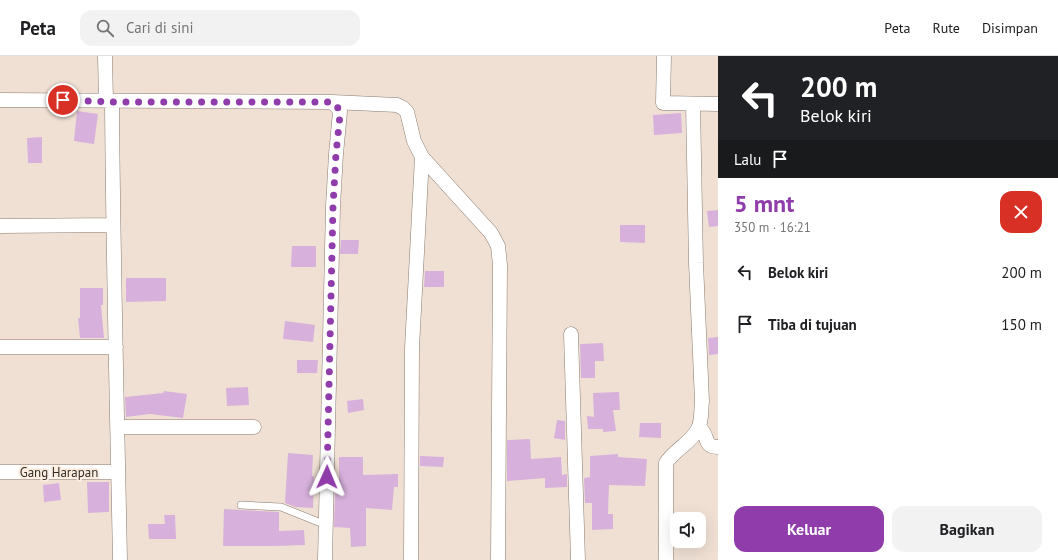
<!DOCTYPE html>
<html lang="id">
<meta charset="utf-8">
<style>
body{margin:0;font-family:"PT Sans",sans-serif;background:#f2f2f2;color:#202124;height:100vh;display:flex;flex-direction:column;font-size:15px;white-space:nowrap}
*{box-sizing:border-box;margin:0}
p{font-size:13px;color:#757577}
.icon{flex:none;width:22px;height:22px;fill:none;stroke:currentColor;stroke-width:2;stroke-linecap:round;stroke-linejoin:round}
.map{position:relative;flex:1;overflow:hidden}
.sheet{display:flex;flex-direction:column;background:#fff;width:340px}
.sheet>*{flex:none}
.top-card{background:#202124;color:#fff;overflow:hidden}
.fabs{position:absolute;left:670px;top:456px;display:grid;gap:8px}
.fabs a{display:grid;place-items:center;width:36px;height:36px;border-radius:8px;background:#fff;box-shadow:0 4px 16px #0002;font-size:20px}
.pin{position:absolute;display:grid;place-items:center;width:34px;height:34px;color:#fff;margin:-17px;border:2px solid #fff;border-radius:50%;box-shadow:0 1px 4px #0007}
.me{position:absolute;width:44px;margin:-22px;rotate:1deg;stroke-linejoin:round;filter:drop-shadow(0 0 3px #0008)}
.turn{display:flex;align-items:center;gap:14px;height:84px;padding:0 16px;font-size:18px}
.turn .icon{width:52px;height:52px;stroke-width:2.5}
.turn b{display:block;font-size:28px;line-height:34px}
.then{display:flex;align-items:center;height:38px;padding:0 16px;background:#0003;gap:8px;font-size:15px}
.round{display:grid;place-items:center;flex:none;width:42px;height:42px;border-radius:12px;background:#f2f2f2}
.overview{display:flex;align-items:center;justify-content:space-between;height:68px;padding:0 16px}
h1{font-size:24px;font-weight:700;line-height:30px;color:#903caa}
.button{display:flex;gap:8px;margin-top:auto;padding:8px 16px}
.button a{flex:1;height:46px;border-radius:12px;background:#903caa;color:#fff;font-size:16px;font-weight:700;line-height:46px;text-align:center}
.button a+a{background:#f2f2f2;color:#202124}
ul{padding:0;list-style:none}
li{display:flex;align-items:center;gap:12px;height:52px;padding:0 16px}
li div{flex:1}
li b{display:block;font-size:15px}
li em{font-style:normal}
header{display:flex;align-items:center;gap:24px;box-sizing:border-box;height:56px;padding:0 20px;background:#fff;border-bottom:1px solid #e0e0e0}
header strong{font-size:19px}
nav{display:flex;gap:22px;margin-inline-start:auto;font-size:14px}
.search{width:280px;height:36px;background:#f2f2f2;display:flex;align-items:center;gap:10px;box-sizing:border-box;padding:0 14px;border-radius:12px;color:#757577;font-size:15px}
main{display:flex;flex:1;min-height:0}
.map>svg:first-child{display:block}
.building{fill:#d7b1db}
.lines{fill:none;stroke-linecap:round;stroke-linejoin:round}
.service-casing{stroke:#897b70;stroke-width:8}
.minor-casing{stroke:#897b70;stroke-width:15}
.service{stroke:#fff;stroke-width:7}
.minor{stroke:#fff;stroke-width:14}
.route{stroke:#903caa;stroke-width:7;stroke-dasharray:0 12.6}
.labels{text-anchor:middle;stroke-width:4;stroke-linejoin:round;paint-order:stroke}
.street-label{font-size:13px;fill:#332d28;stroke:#fdede1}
</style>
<header>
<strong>Peta</strong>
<div class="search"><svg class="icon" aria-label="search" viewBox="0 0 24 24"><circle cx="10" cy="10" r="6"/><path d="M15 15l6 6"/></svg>Cari di sini</div>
<nav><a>Peta</a><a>Rute</a><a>Disimpan</a></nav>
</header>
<main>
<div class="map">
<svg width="718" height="504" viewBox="0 0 718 504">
<rect width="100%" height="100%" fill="#f0e0d4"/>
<path class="building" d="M77,55L98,58L94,88L74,85Z
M681,57L682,77L654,79L653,59Z
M42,81V107H28L27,82Z
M718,154V170L709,171L707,155Z
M620,169H645V187L620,186Z
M341,184H359L358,198H340Z
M292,190H316V211H291Z
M425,215H444V231H424Z
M126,222H166V245L126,246Z
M80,232H103V249H101L104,282H80L78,262H80Z
M285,265L315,269L313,286L283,283Z
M718,281V298L709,299L708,282Z
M603,287L604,305H595V322H581L580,288Z
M297,304H318L317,317H297Z
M248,331L249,349L227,350L226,332Z
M164,335L187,338L183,362L150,358L126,361L125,341L163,337Z
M619,336L620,354H613L616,375L603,376V373H588L587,360L594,361L593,337Z
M363,343L364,354L348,357L347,345Z
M557,364L565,365V384L554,382Z
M640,367H661V382L639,381Z
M530,383L531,403L561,401L562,419L567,418V431L545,432V422L507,425V384Z
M288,397L313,399L312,420H314L313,452L295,451L285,447Z
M618,398V401L647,403L645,430L609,429L608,458H613V473L592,474V447H585L584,422L590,421V400Z
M420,400L444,401L443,411L420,410Z
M339,401H363V419L398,418V431H394L392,454L366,452V490L351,491L350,472L334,471L335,436H339Z
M87,426H109V456L88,457Z
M59,427L61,444L44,446L43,429Z
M224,453L279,456V475L304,474L305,489L275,490H223Z
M164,459H175L176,483H149L148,468H165Z"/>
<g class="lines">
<defs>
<path id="service" d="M241,449L281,451L326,469"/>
<path id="minor" d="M105,0L106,45
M664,0L663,47L718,48
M0,44L332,46L397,49L403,52L407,56L414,85L422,101L491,177L498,190L500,209L498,504
M112,46C113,198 117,351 120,504
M0,170L113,169
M571,278L578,504
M0,291H116
M118,371H254
M699,372C710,379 702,391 718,391
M0,416H118
M325,504L333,150L336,98L340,56L338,52L332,46
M411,504L412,292L422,101
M666,504V407C674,394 691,387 698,373C702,365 701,354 702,345L696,207L693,48"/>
</defs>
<use href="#service" class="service-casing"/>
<use href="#minor" class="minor-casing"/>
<use href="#service" class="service"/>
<use href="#minor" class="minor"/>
</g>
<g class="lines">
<path class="route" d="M63,44L112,46H332L338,52L340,59L336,98L333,150L327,421"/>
</g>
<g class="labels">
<g class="street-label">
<text x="59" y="421">Gang Harapan</text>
</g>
</g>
</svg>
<div class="fabs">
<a><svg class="icon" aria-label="sound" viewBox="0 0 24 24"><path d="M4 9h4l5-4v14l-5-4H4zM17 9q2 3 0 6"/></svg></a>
</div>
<div class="pin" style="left:63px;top:44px;background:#d93025"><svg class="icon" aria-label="arrive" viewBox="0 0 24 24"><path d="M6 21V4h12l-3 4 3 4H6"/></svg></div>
<svg class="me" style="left:327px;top:421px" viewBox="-20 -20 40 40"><path d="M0-17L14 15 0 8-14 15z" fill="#903caa" stroke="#fff" stroke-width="4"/></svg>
</div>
<section class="sheet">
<div class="top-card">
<div class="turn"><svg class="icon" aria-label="left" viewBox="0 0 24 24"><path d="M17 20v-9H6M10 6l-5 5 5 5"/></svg><div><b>200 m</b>Belok kiri</div></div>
<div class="then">Lalu<svg class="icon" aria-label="arrive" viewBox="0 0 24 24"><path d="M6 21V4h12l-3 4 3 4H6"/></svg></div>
</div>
<div class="overview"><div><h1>5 mnt</h1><p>350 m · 16:21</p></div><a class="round" style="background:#d93025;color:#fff"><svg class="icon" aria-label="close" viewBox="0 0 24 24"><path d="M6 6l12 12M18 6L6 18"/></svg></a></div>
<ul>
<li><svg class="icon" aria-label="left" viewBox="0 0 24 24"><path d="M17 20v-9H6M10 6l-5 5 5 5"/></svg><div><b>Belok kiri</b></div><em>200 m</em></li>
<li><svg class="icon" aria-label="arrive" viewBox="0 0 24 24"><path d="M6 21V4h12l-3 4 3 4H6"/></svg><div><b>Tiba di tujuan</b></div><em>150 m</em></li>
</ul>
<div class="button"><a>Keluar</a><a>Bagikan</a></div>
</section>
</main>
